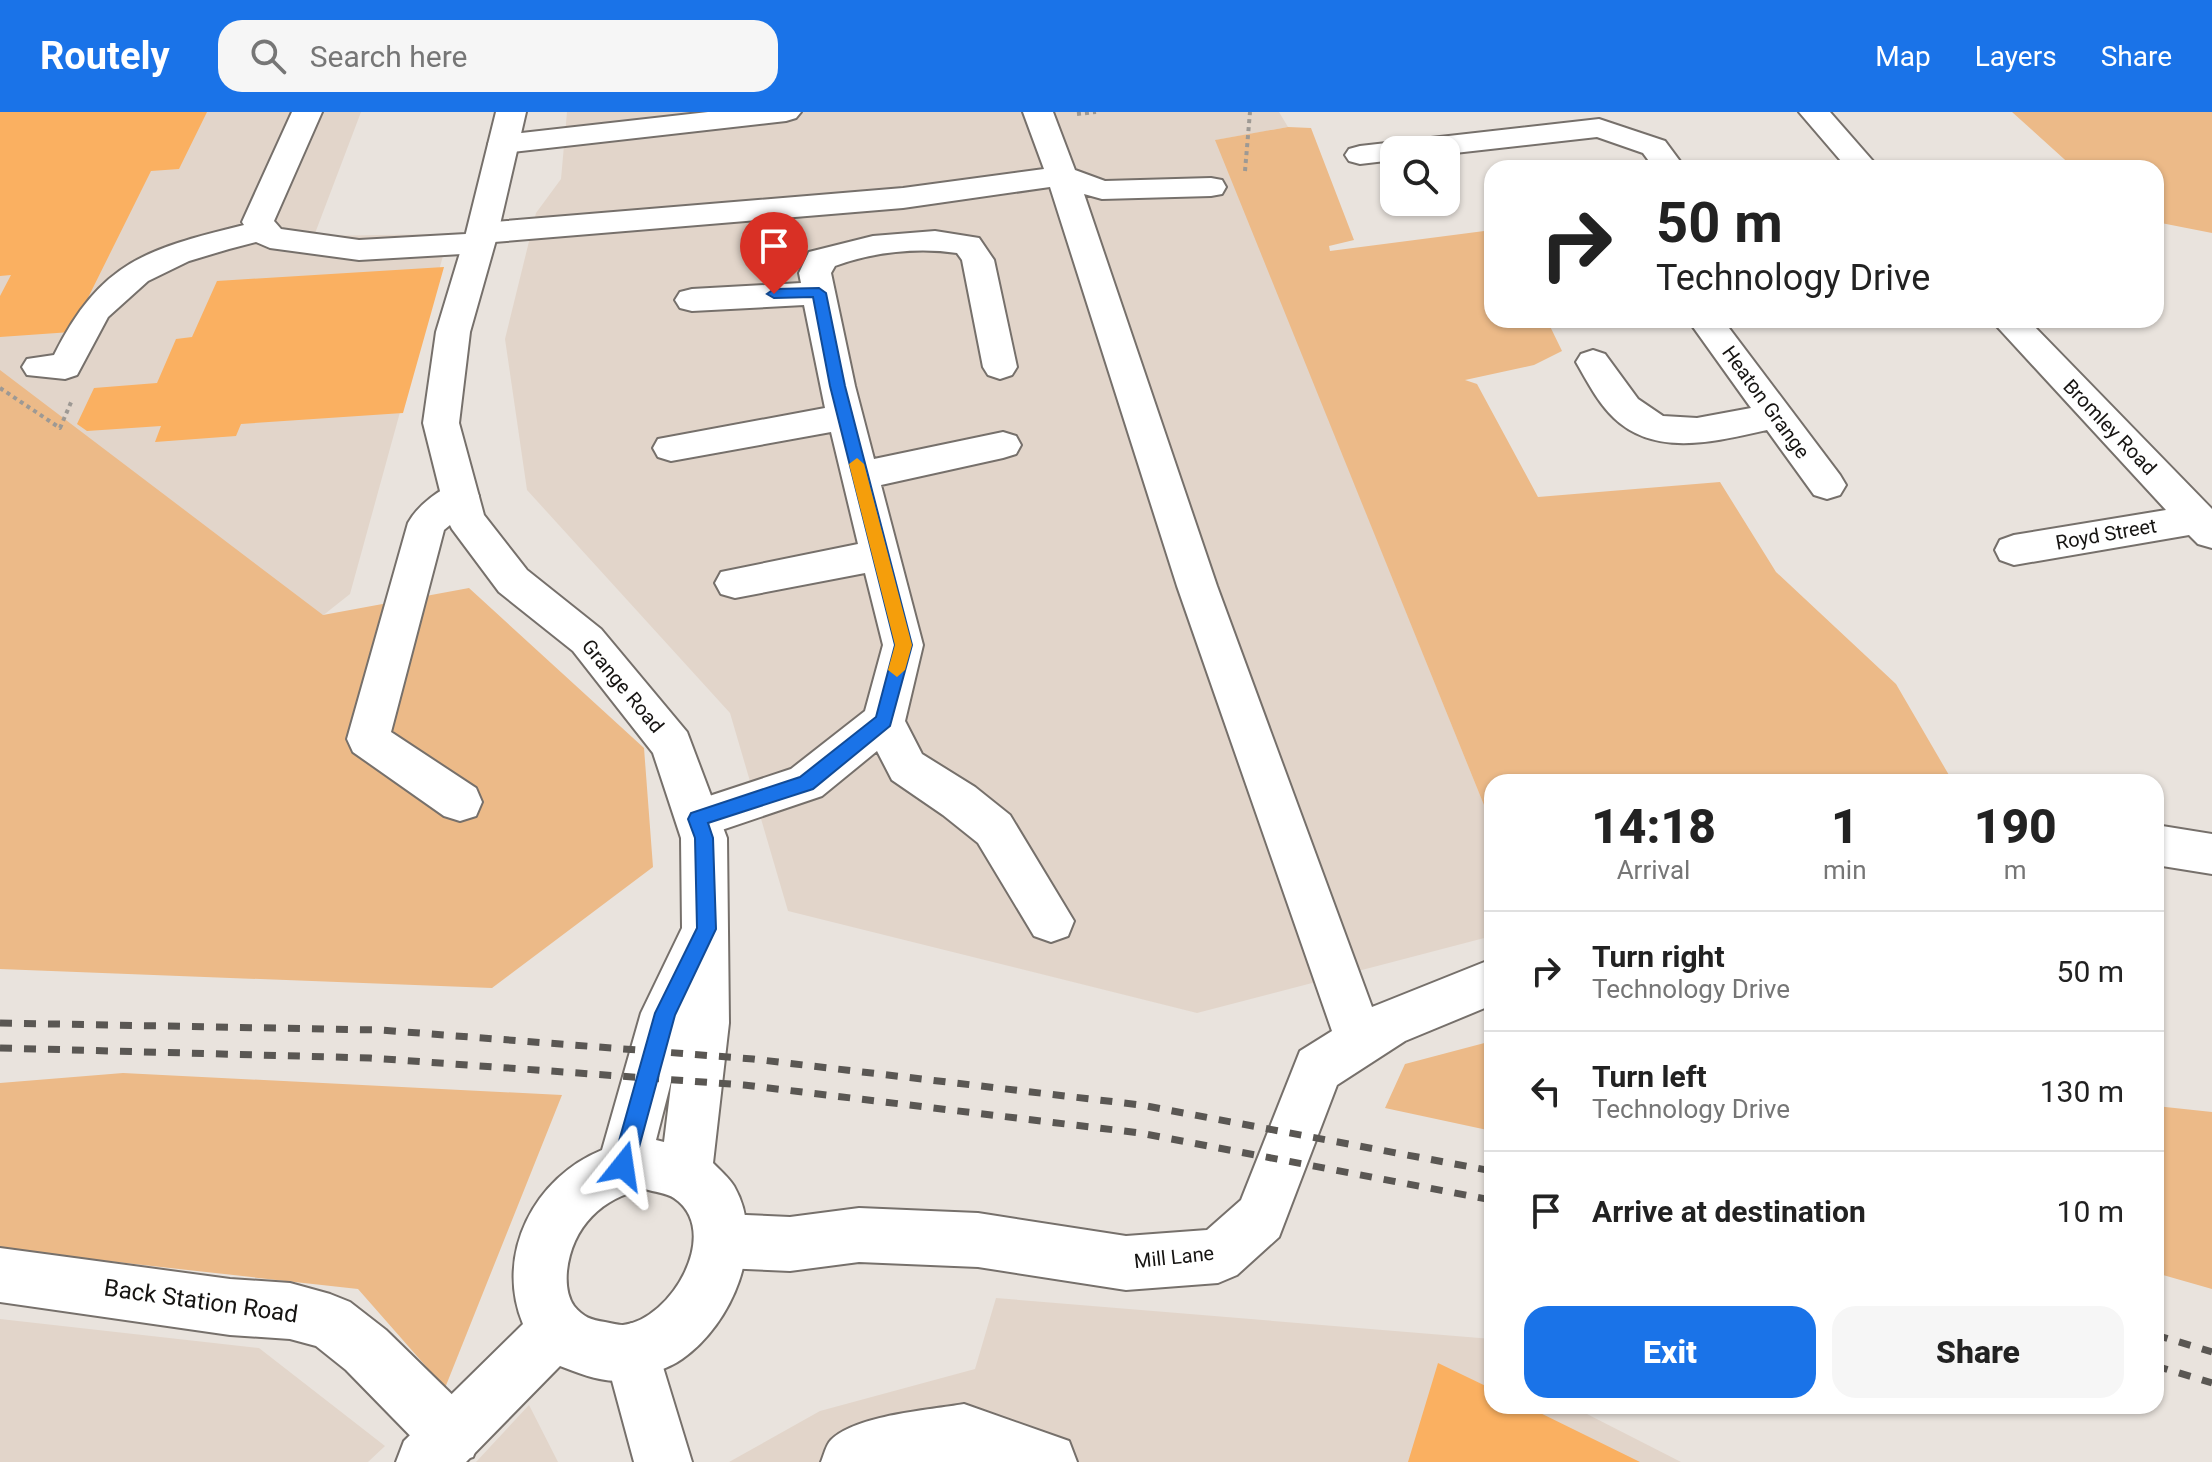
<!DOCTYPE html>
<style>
body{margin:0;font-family:Roboto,sans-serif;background:#f6f6f6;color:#222;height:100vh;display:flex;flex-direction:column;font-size:30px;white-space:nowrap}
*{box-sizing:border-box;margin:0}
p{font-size:26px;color:#767676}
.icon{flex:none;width:44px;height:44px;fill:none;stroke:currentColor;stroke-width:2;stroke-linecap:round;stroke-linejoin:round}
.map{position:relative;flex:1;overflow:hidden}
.panel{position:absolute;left:1484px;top:662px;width:680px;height:640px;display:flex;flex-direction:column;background:#fff;border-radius:24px;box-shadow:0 2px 6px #0004}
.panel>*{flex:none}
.guide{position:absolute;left:1484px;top:48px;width:680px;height:168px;border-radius:24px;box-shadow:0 2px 6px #0004;background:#fff;color:#222;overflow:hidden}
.controls{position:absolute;left:1380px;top:24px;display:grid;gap:16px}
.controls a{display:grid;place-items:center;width:80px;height:80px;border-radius:16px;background:#fff;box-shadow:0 2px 6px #0004;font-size:40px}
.pin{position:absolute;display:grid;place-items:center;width:68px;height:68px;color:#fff;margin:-82px -34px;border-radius:50% 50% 50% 0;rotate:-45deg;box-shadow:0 0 8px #0007}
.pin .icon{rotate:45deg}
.me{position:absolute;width:88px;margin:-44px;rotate:15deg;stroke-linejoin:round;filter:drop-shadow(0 0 6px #0008)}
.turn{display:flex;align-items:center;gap:28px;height:168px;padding:0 40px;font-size:36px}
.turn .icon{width:104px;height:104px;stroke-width:2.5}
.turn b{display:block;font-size:56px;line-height:68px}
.eta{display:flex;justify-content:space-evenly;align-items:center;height:136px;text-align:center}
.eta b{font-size:48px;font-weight:800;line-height:56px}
.button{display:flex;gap:16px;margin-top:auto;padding:16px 40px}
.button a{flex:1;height:92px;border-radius:24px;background:#1a73e8;color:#fff;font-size:32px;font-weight:800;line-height:92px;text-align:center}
.button a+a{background:#f6f6f6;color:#222}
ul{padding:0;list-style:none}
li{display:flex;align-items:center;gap:24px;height:120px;padding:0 40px;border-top:2px solid #e0e0e0}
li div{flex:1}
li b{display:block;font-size:30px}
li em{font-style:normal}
header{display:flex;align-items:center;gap:48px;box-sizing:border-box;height:112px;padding:0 40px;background:#1a73e8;color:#fff}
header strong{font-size:38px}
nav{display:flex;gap:44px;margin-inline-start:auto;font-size:28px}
.search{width:560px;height:72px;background:#f6f6f6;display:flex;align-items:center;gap:20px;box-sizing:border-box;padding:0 28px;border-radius:24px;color:#767676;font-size:30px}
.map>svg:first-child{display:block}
.built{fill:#e2d5ca}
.green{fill:#ecba88}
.building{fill:#fab061}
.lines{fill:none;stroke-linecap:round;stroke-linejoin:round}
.minor-casing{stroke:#76706b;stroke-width:4}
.major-casing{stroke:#76706b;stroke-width:4}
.path{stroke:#9d9994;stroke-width:4;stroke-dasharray:4 4;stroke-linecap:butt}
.minor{fill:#fff;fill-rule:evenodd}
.major{fill:#fff;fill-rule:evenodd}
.rail{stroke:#5a5753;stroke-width:7;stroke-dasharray:12 12;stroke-linecap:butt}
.route{fill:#1a73e8;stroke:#114b97;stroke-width:2}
.slow{fill:#f59e0b}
.labels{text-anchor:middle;stroke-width:6;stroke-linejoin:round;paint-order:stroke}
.street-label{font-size:20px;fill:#161412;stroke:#fff}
.near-street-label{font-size:24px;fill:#161412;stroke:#fff}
</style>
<header>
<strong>Routely</strong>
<div class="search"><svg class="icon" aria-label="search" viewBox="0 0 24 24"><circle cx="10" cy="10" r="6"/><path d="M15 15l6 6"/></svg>Search here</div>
<nav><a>Map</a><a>Layers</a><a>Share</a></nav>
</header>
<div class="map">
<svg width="2212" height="1350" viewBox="0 0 2212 1350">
<rect width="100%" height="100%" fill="#e9e3dd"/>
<path class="built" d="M0,0H361L314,124L449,122L350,482L90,688L0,707Z
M567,0H1279L1288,15L1216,28L1492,713V824L1197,901L788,799L730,601L527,378L505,227L536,101L561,67Z
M996,1186L1492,1227V1294H1580L1583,1300L1681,1350H729L820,1299L975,1257Z
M0,1207L259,1236L385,1334L368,1350H0Z
M529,1293L558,1350H476Z"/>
<path class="green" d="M2012,0H2212V121L2156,110V56H2074Z
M1288,15L1311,16L1354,128L1329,134L1330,139L1492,118V208H1547L1562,239L1534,253L1465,268L1477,272L1538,385L1720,370L1776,460L1896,572L1953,670H1492V713L1215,28Z
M0,258L323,503L469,476L644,636L653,755L492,876L0,857Z
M1492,929V1019L1385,996L1405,952Z
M123,961L562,983L445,1276L358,1177L0,1137V971Z
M2156,994L2212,1000V1177L2156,1161Z"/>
<path class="building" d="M0,0H207L179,57L151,59L71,220L0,225V184L11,163L0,164Z
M444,155L403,301L241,312L236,324L155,330L161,314L87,319L77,312L94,276L157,271L176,227L192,225L217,169Z
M1438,1251L1492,1277V1294H1526L1640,1350H1408Z"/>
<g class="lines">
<defs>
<path id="minor" d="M292,0H322L274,109L281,117L359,128L466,122L471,114L482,111L903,76L1044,57L1023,0H1053L1075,58L1105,69L1211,66L1222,68L1226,75L1222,82L1211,84L1102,87L1084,82L1217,474L1372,895L1492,847V893L1405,929L1337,973L1279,1125L1237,1163L1218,1171L1126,1178L978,1155L859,1150L790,1159L722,1156L703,1148L695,1129L703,1110L722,1102L790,1105L859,1096L978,1101L1126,1124L1207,1118L1241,1088L1300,939L1332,919L1177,474L1050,75L903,96L494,130L490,138L479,141L359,148L270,136L256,130L229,137L189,149L148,169L108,205L77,263L65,267L27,263L22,255L27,247L54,243C101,149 147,137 244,113L242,110Z
M708,0H801L796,6L786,9L503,41L492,38L488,32L492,26L503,23Z
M1799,0H1830L1879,56H1847Z
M1599,7L1665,29L1685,56H1654L1643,41L1597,25L1446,42V38H1394V48L1360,52L1349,49L1345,43L1349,37L1360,34Z
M935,119L979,126L994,148L1017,255L1012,263L1000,267L988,263L983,255L962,148L957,141C918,135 872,140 835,154L831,161L855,274L874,347L1003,320L1016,324L1021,333L1016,342L1003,346L881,373L923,533L905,609L922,642L975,675L1010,703L1074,809L1068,824L1051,830L1034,824L978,731L943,703L892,668L877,639L822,684L698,726L682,721L676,707L682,693L791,657L865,599L883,533L865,461L735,486L721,482L715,471L721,460L858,432L831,320L671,349L658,345L653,336L658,327L825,296L804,193L692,199L680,196L675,188L680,180L692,177L801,171L799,161L809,140L873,124Z
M1688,208H1723L1840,363L1846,373L1840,383L1827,387L1814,383L1767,318C1717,329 1656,346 1614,306C1598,291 1587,269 1576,250L1581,242L1593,238L1605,242L1638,287L1663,304L1697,306L1751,296Z
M1991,208H2028L2212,397V436L2198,432L2189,423L2014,453L2000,448L1995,438L2000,428L2014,423L2166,398Z
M460,370L473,374L479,384L473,394L444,418L391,620L476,676L482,690L476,704L460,709L444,704L353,640L347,627L408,411C418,393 440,376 460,370Z
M2156,713L2212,722V762L2156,753Z
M0,1136L230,1167L290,1171L330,1182L350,1190L386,1218L473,1303L481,1324L473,1345C457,1350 447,1350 431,1345L346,1258L316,1234L290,1227L230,1223L0,1190Z
M632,1211L652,1219L692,1350H634L604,1239L612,1219Z
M964,1292L1069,1329L1077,1350H821C824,1343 826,1333 831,1328C856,1303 930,1298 964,1292Z"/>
<path id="major" d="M496,0H526L498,121L470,220L459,311L484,403L527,458L601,517L687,620L727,726L729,911L713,1051C720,1058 729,1066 734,1074C767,1131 732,1212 682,1247C668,1257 642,1265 625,1268C605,1272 578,1261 560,1254L466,1350H396L404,1329L523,1212C494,1142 535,1065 602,1038L641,901L682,816L681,726L653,641L573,539L499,480L452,417L447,407L423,311L436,220L466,121ZM672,966L664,1030L656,1028ZM645,1077C654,1080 667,1081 674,1086C723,1119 671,1208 623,1213C618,1213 611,1211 605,1210C591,1208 583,1205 574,1194C567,1184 566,1171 567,1159C572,1115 602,1085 645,1077Z"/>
</defs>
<use href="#minor" class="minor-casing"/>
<use href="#major" class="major-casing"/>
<path class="path" d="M1077,2L1096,0
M1245,59L1250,0
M0,276L60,316L72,288"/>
<use href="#minor" class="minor"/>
<use href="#major" class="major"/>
<path class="rail" d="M0,911L380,918L753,947L1141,993L1492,1059
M0,936L370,946L744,973L1140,1021L1492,1088
M2156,1223L2212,1240
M2156,1254L2212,1271"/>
</g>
<path class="route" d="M819,176L826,181L845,274L912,533L890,614L813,677L708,711L713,726L716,817L675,903L634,1054L630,1062L623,1065L615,1062L612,1054L655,901L697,816L695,726L688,707L691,701L800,665L876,605L895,533L830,274L813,185L774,186L767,182L774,177Z"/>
<path class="slow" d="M857,346L864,352L912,533L905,558L897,565L888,558L895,533L849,352Z"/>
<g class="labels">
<g class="street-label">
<text transform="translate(1766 290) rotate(54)" y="7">Heaton Grange</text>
<text transform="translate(2110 315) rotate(46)" y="7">Bromley Road</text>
<text transform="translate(2106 422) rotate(-10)" y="7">Royd Street</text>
<text transform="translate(623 574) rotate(50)" y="7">Grange Road</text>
<text transform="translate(1174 1145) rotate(-6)" y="7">Mill Lane</text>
</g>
<g class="near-street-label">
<text transform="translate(201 1189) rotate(8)" y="8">Back Station Road</text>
</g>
</g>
</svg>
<div class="controls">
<a><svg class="icon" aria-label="search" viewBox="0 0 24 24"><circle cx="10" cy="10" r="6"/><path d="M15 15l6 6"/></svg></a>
</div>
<div class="pin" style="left:774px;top:182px;background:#d93025"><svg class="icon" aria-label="arrive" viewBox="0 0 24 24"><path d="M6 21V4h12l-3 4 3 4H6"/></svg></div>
<svg class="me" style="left:623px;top:1054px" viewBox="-20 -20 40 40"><path d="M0-17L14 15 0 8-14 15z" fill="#1a73e8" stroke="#fff" stroke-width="4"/></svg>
<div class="guide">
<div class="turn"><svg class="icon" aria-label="right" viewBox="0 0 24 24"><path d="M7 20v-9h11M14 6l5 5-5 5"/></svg><div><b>50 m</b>Technology Drive</div></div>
</div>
<section class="panel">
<div class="eta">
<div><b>14:18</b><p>Arrival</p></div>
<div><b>1</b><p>min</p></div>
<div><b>190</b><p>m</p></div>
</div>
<ul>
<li><svg class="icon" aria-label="right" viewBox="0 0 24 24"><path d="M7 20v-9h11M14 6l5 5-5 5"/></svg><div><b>Turn right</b><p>Technology Drive</p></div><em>50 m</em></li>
<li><svg class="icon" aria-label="left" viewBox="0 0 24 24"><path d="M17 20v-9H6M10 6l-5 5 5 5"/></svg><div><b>Turn left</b><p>Technology Drive</p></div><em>130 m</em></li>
<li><svg class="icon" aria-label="arrive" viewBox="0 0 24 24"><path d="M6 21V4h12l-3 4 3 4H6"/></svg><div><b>Arrive at destination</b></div><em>10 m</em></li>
</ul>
<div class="button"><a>Exit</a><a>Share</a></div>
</section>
</div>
